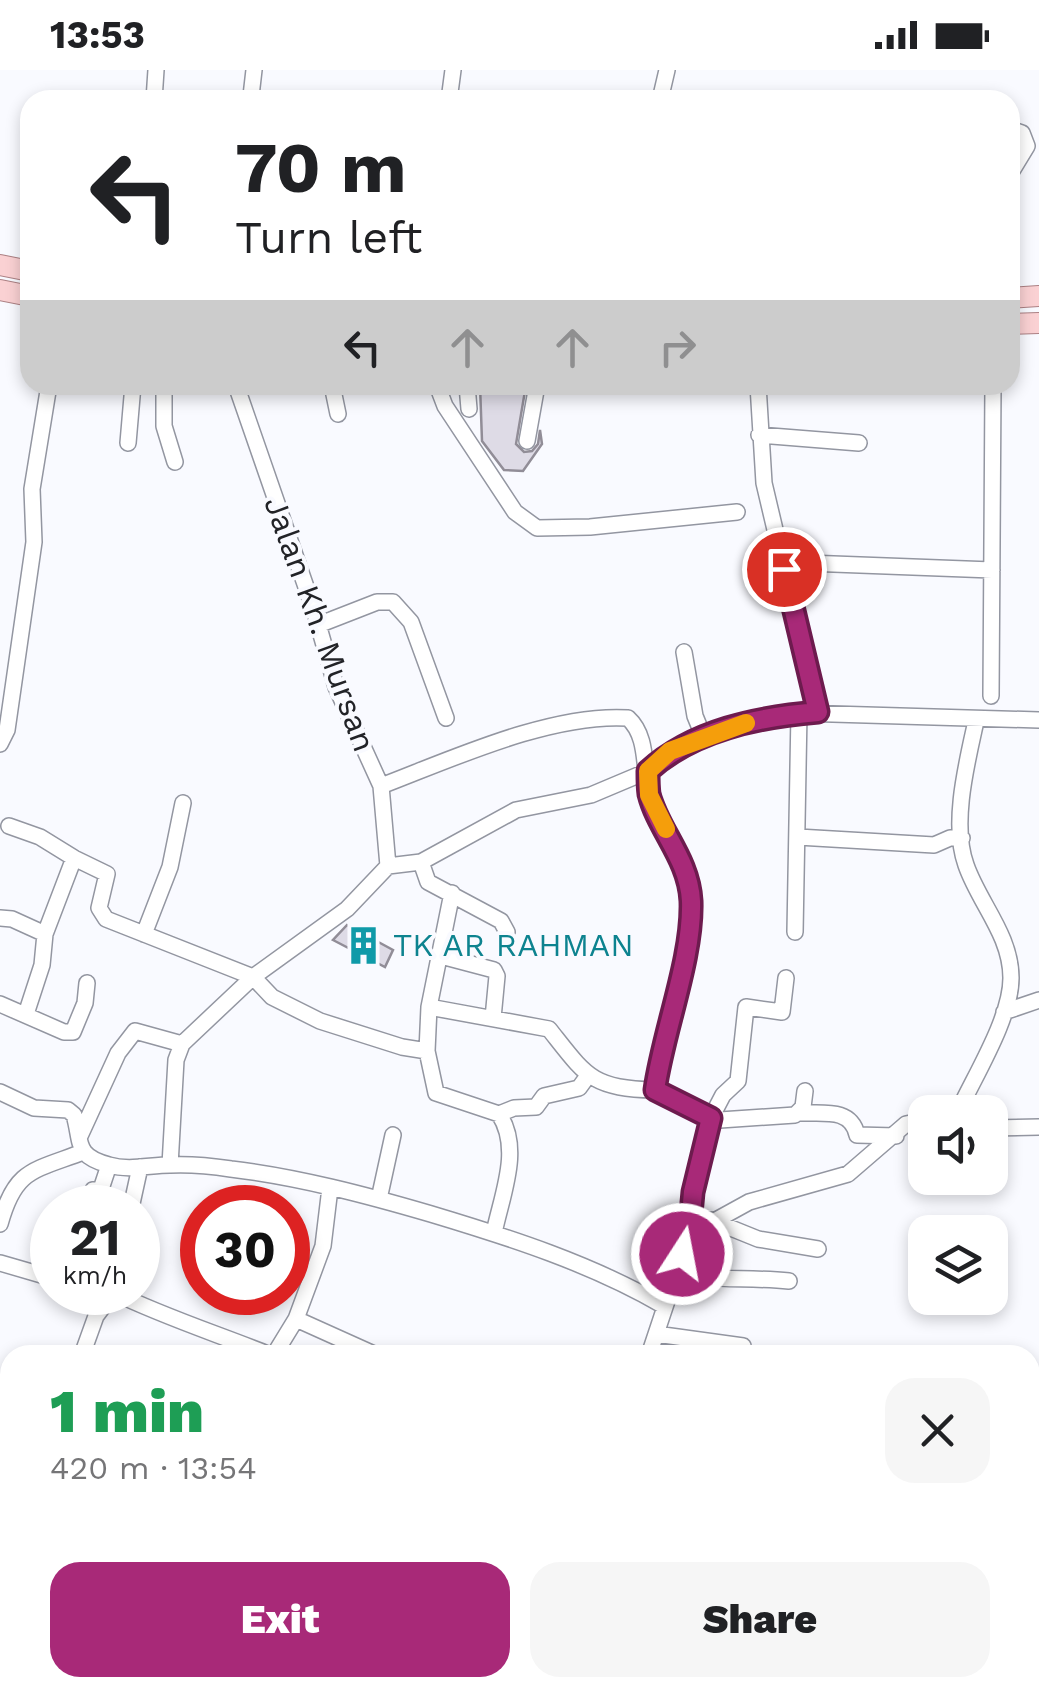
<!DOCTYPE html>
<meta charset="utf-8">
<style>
body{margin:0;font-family:"Work Sans",sans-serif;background:#f6f6f6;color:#202124;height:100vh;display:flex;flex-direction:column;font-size:38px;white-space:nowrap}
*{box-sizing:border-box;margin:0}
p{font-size:32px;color:#757577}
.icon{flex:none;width:55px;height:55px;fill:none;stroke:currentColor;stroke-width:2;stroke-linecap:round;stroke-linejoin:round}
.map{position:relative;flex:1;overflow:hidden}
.drawer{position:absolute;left:0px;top:1275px;width:1040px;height:352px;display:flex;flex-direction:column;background:#fff;border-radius:30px 30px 0 0;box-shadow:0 5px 15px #0003}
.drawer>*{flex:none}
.guide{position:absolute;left:20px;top:20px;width:1000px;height:305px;border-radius:30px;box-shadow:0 5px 15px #0003;background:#fff;color:#202124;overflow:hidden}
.fabs{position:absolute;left:908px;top:1025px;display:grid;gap:20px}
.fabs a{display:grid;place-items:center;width:100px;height:100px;border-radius:20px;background:#fff;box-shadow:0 5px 15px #0003;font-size:50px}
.speed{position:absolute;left:30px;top:1115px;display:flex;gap:20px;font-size:50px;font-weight:700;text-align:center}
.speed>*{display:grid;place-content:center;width:130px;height:130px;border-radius:50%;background:#fff;box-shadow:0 5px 15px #0003;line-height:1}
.speed small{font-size:25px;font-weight:400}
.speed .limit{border:15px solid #d22;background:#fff;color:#111}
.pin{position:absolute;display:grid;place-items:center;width:85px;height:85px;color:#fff;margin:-42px;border:5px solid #fff;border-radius:50%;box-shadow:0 2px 10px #0007}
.me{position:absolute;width:110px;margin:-55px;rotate:11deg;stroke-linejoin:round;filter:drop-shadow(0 0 8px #0008)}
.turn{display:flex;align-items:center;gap:35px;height:210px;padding:0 50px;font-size:45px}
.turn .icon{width:130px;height:130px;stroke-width:2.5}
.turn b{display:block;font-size:70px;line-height:85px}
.lanes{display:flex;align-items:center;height:95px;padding:0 50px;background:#0003;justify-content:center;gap:50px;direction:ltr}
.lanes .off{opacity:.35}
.round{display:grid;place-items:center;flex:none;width:105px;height:105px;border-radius:30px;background:#f6f6f6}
.head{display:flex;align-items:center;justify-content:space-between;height:170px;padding:0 50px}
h1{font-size:60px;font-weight:800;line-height:75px;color:#1e9e55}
.cta{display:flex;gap:20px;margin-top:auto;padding:20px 50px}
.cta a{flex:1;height:115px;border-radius:30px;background:#a82978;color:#fff;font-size:40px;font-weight:800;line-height:115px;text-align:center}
.cta a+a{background:#f6f6f6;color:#202124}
.status{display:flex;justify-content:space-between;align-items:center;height:70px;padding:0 50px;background:#fff;direction:ltr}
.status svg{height:28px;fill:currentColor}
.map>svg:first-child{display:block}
.building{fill:#dedbe6;stroke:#918d97;stroke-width:2.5}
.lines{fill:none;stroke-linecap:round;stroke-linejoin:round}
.minor-casing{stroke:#9396a1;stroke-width:18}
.major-casing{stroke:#ac8184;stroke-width:22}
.minor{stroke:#fff;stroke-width:15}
.major{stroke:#fad1d3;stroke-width:20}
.route-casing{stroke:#6d1b4e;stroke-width:25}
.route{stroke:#a82978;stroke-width:18}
.slow{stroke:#f59e0b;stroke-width:18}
.labels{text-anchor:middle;stroke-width:8;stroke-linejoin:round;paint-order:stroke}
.street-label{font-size:32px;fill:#222327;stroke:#f9faff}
.culture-label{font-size:32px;fill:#0d838f;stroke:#f9faff;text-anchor:start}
</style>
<div class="status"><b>13:53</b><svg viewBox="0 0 49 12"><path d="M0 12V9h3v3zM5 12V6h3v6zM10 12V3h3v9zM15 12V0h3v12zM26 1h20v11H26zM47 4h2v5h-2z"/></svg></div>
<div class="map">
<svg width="1039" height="1626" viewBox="0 0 1039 1626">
<rect width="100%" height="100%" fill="#f9faff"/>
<path class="building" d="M480,315H526L516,374L524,382L532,381L538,374L540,360L542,374L523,401L504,400L482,371Z
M347,855L393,880L385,897L333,870Z"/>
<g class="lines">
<defs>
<path id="minor" d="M251,26L254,0
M154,30L156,0
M449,30L453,0
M592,30H593
M660,30L667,0
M1010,59L1022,63L1027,76L1010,104
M164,315V356L175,392
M236,315L314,540L336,617L381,716L388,796
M332,315L338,344
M437,315L445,336L515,442L537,458L590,457L737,442
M467,315L469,339
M758,315L764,413L818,642
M759,365L859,373
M527,371L537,315
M128,373L133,315
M807,493L992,500
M318,555L377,532H393L411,552L446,648
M684,582L695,646L704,668
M991,626L993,315
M0,674L7,660L34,472L32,419L49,315
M381,716C452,689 551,643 628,648C650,668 642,703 651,728C663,763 687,791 690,829C691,841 688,856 686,868C680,920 662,969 655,1020L720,1050L795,1045L803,1037L805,1021
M9,756L40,767L74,788
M798,767L934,775L950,768H962
M421,792L428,812L501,851L507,862
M452,823L429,937L427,981L436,1023L499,1044L514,1038L536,1037L544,1026L579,1018L587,1007
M0,848L12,849L45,864L74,788L107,804L99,838L106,849L253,907L272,927L320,951L402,977L427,981
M795,862L799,643
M144,864L170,797L183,733
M441,886L494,900L497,906L493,948
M0,934L64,962H73L85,933L87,913
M429,937L549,959C587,1007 591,1018 655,1020
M1004,942L1039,930
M26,944L42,895L45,864
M0,1022L34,1038L68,1040L74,1045C82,1072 74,1086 109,1095C129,1101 150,1095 170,1095C190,1094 211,1096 231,1099C298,1107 366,1125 431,1144C511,1168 592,1194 664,1236
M958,1042C975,1005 1011,948 1011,908C1011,865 979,833 966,795C951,754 967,692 976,651
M797,1043C822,1044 851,1037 857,1065L896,1066
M990,1058L1039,1057
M79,1068L118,983L135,961L182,974
M170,1095L176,990L182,974L253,907L347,839L388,796L421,792L516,740L591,725L648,701L670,681L732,656L799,643L1039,650
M379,1129L393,1065
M82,1138L93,1120L101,1119L109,1095
M131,1138L140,1097
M711,1150L758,1169L818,1179
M0,1154C15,1099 33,1101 83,1082
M494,1163C502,1124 522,1079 499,1044
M689,1165L749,1132L848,1104L906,1054L925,1050
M0,1193L52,1208
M675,1204C713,1211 750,1207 789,1211
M113,1222C164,1247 218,1264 270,1285
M296,1249L376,1285
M656,1264L743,1276
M82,1285L96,1246L114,1222
M274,1285L296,1249L323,1176L330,1118
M649,1285L689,1165L693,1122L711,1048L723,1025L738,1011L746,937L782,942L786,908
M0,1346L10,1349
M0,1421L10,1400
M0,1498L10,1501
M0,1582L10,1587
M77,1618L91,1626
M792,1618L816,1620
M698,1621L748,1623
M177,1626L180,1618
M289,1626L293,1618
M396,1626L400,1618
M453,1626L455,1618
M608,1626L610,1618"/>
<path id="major" d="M0,195L30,201
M0,220L30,226
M1010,228L1039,226
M1010,254L1039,253"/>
</defs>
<use href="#minor" class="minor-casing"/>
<use href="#major" class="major-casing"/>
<use href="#minor" class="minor"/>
<use href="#major" class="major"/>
</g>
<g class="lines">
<defs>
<path id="route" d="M682,1184L689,1165L693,1122L711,1048L655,1020C663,962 693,888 691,831C689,789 658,760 649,724C648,717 648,708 648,701C693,660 758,647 818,642L784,499"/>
</defs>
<use href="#route" class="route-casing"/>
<use href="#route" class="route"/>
<path class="slow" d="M666,759L649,725L648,701L670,681L746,653"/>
</g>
<defs>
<symbol id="building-bare" viewBox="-9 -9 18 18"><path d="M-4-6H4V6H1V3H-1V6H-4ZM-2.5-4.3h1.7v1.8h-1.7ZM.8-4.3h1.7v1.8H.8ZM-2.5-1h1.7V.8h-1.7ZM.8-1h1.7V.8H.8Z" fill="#0f9aa8" stroke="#f9faff" stroke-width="2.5" paint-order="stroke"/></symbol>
</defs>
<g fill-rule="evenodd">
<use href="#building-bare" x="336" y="848" width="55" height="55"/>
</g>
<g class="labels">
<g class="street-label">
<text transform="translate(320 554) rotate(70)" y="11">Jalan Kh. Mursan</text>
</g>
<g class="culture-label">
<text x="393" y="886">TK AR RAHMAN</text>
</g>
</g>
</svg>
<div class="fabs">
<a><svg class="icon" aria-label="sound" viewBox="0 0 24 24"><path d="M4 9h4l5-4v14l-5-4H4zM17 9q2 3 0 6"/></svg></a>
<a><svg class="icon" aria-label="layers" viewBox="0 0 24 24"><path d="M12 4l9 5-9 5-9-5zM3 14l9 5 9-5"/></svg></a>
</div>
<div class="speed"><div>21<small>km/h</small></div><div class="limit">30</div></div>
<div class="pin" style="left:784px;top:499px;background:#d93025"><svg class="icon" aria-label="arrive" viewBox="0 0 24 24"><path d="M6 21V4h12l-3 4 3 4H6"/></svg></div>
<svg class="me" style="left:682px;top:1184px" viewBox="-20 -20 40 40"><circle r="17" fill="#a82978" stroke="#fff" stroke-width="3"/><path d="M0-11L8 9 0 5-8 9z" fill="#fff"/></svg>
<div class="guide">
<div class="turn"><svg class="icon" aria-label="left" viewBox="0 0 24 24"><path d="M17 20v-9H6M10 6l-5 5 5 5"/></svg><div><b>70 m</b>Turn left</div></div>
<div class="lanes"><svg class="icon" aria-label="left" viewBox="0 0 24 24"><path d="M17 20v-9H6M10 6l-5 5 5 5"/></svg><svg class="icon off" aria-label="ahead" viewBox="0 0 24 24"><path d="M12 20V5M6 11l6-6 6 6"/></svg><svg class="icon off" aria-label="ahead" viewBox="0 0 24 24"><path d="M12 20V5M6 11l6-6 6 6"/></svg><svg class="icon off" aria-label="right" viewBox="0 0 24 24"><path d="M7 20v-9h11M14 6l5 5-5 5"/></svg></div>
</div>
<section class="drawer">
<div class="head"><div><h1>1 min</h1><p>420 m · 13:54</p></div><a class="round"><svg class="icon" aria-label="close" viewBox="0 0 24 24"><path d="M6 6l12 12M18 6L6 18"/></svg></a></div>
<div class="cta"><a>Exit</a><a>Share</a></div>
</section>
</div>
